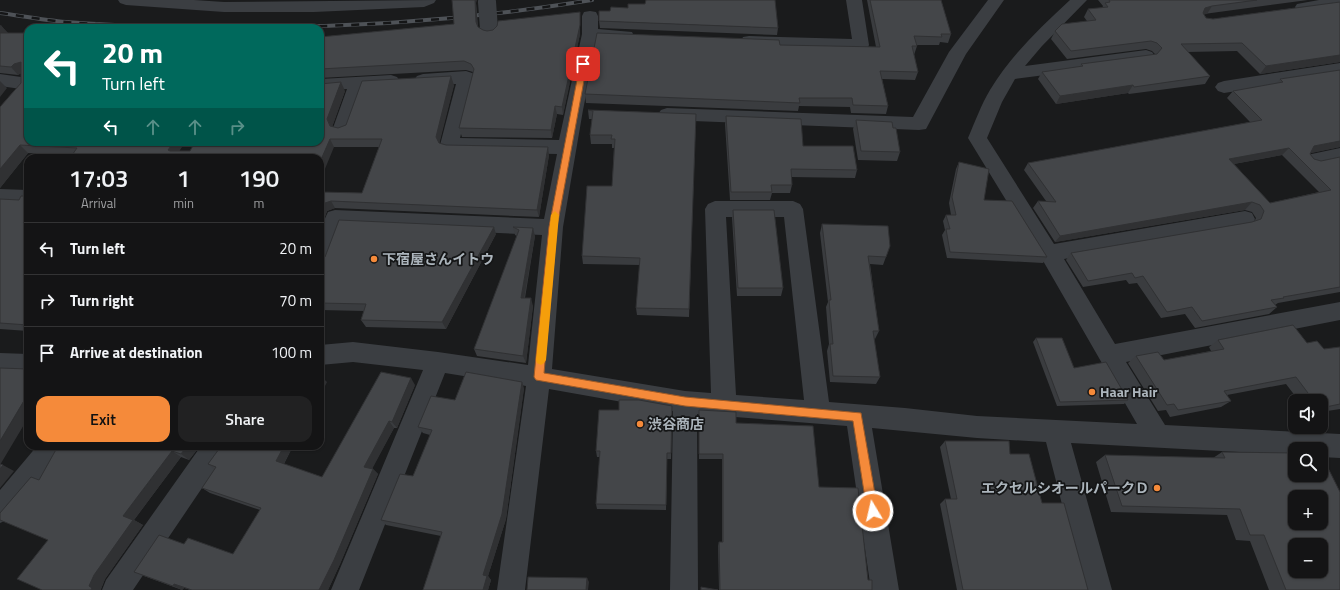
<!DOCTYPE html>
<meta charset="utf-8">
<style>
body{margin:0;font-family:"Titillium Web","Noto Sans JP",sans-serif;background:#212122;color:#f1f3f6;height:100vh;display:flex;flex-direction:column;font-size:15px;white-space:nowrap}
*{box-sizing:border-box;margin:0}
p{font-size:13px;color:#9d9ea0}
.icon{flex:none;width:22px;height:22px;fill:none;stroke:currentColor;stroke-width:2;stroke-linecap:round;stroke-linejoin:round}
.map{position:relative;flex:1;overflow:hidden}
.drawer{position:absolute;left:24px;top:154px;width:300px;height:296px;display:flex;flex-direction:column;background:#141415;border-radius:12px;box-shadow:0 1px 3px #0004,0 0 0 1px #333334}
.drawer>*{flex:none}
.hud{position:absolute;left:24px;top:24px;width:300px;height:122px;border-radius:12px;box-shadow:0 1px 3px #0004,0 0 0 1px #333334;background:#00695c;color:#fff;overflow:hidden}
.buttons{position:absolute;left:1288px;top:394px;display:grid;gap:8px}
.buttons a{display:grid;place-items:center;width:40px;height:40px;border-radius:8px;background:#141415;box-shadow:0 1px 3px #0004,0 0 0 1px #333334;font-size:20px}
.pin{position:absolute;display:grid;place-items:center;width:34px;height:34px;color:#fff;margin:-17px;border-radius:8px;box-shadow:0 2px 6px #0006}
.me{position:absolute;width:44px;margin:-22px;rotate:351deg;stroke-linejoin:round;filter:drop-shadow(0 0 3px #0008)}
.turn{display:flex;align-items:center;gap:14px;height:84px;padding:0 12px;font-size:18px}
.turn .icon{width:52px;height:52px;stroke-width:2.5}
.turn b{display:block;font-size:28px;line-height:34px}
.lanes{display:flex;align-items:center;height:38px;padding:0 12px;background:#0003;justify-content:center;gap:20px;direction:ltr}
.lanes .off{opacity:.35}
.eta{display:flex;justify-content:space-evenly;align-items:center;height:68px;text-align:center}
.eta b{font-size:24px;font-weight:600;line-height:28px}
.action{display:flex;gap:8px;margin-top:auto;padding:8px 12px}
.action a{flex:1;height:46px;border-radius:12px;background:#f58a3a;color:#111;font-size:16px;font-weight:600;line-height:46px;text-align:center}
.action a+a{background:#212122;color:#f1f3f6}
ul{padding:0;list-style:none}
li{display:flex;align-items:center;gap:12px;height:52px;padding:0 12px;border-top:1px solid #333334}
li div{flex:1}
li b{display:block;font-size:15px}
li em{font-style:normal}
.map>svg:first-child{display:block}
.lines{fill:none;stroke-linecap:round;stroke-linejoin:round}
.minor{fill:#3b3e42;fill-rule:evenodd}
.rail-casing{stroke:#4e5257;stroke-width:4}
.rail{stroke:#151617;stroke-width:2.5;stroke-dasharray:8;stroke-linecap:butt}
.minor-bridge{stroke:#3b3e42;stroke-width:18}
.wall{fill:#3a3c3f;fill-rule:evenodd}
.shaded-wall{fill:#303133}
.building{fill:#444649;stroke:#303133;fill-rule:evenodd}
.route{fill:#f58a3a;stroke:#9f5a26}
.slow{fill:#f59e0b}
.poi-dot{fill:#f58a3a;stroke:#151617;stroke-width:1.5}
.labels{text-anchor:middle;stroke-width:3.5;stroke-linejoin:round;paint-order:stroke}
.poi-label{font-size:14px;font-weight:bold;fill:#acb5bc;stroke:#151617;text-anchor:start}
</style>
<div class="map">
<svg width="1340" height="590" viewBox="0 0 1340 590">
<rect width="100%" height="100%" fill="#1a1b1c"/>
<g class="lines">
<path class="minor" d="M118,0H194L224,2L436,0L434,3L424,7L314,12H224L126,5L120,3Z
M846,0H862L869,45L867,49L861,50L749,46L743,45L741,41L743,37L749,36L852,39Z
M988,0H1004L966,54L926,129L919,130L667,120L661,118L658,114L661,110L667,108L913,117L949,52Z
M1070,0H1087L1042,46L1025,66L1146,50L1152,52L1155,56L1152,60L1146,62L1015,79L1002,102L987,138L1054,244L1245,211L1252,213L1255,219L1252,225L1245,227L1064,259L1115,344L1340,302V320L1126,362L1165,425L1340,434V458L1321,457V449H1295V455L1071,443L1112,590H1084L1046,442L977,438L872,428L899,590H871L847,426L697,414L698,590H670L673,411L549,389L525,590H497L526,386L445,373L359,590H331L423,370L353,362L320,365V345L353,342L438,352L528,365L542,235L342,226L328,264L320,267C320,246 318,231 328,212L335,210L544,219L557,154L449,152L442,150L440,145L456,84L423,86L417,84L414,80L417,76L423,74L466,71L472,73L475,77L460,138L559,140L582,34V16L584,12L590,11L596,12L598,16V29L632,32L634,36L632,40L626,41L597,40L583,110L563,227L552,369L685,391L711,393L705,209L708,204L715,201H793L800,204L803,209L829,402L905,408L977,416L1137,424L1042,259L968,138C975,122 981,105 990,90C1011,55 1040,28 1070,0ZM726,217H784L804,400L736,395Z
M1319,0H1340V7L1303,12L1297,10L1295,7L1297,4Z
M1340,63V75L1224,93L1218,91L1215,87L1218,83L1224,81Z
M0,74L28,78V90L0,86Z
M391,75L397,77L400,81L397,85L365,88L349,133L342,135L335,133L333,128L347,89L320,91V79Z
M1340,148V162L1314,167L1307,165L1304,160L1307,155Z
M0,189L28,190V206L0,205Z
M0,353L28,354V374L0,373Z
M37,446H64L53,468L9,519L0,523V490Z
M201,446H229L225,454L133,590H102L106,580Z"/>
<defs>
<path id="rail" d="M0,13C22,16 44,20 66,22C130,27 194,28 259,27C371,27 481,18 592,0"/>
</defs>
<use href="#rail" class="rail-casing"/>
<use href="#rail" class="rail"/>
<path class="minor-bridge" d="M487,2L489,29"/>
</g>
<path class="wall" d="M867,0H941L951,34L948,43L940,42L939,45H916L917,46L914,55L918,72L915,80L882,79L888,106L886,114L851,113L850,107L799,106L798,111L586,103L585,94L780,45L876,47Z
M1098,0H1308L1204,14L1206,18L1213,19L1340,2V62L1260,74L1237,51L1187,52L1210,76L1205,84L1129,94L1128,93L1056,104L1038,79L1042,72L1080,67L1081,64L1155,54L1152,51L1146,49L1067,59L1051,39L1055,31L1087,21L1084,17L1088,9L1102,8L1103,6Z
M476,3L478,27L483,30L487,31L580,20V34L563,115L557,114L552,138L462,137L459,128L473,72L466,70L320,78V37L454,24Z
M599,21L778,28L777,35L600,28Z
M0,25L8,33H28V142H185L179,151H190L345,91L332,127L338,128L454,85L439,143L446,145L549,155L539,217L335,208L327,211L320,231V192L362,193L379,147H334L72,155L28,153L0,188V107L21,83V73L18,75L0,73Z
M1280,79L1340,147L1310,153V154L1314,159L1321,161L1340,157V292L1278,303L1275,305L1277,307L1269,314L1195,328L1185,314L1161,318L1137,283L1129,284L1126,280L1083,287L1066,260L1071,253L1252,222L1255,220L1256,218L1252,212L1245,210L1055,242L1033,208L1038,201H1046L1024,170L1028,163L1250,122L1227,98L1233,91L1277,83ZM1282,155L1319,192L1270,203L1234,164Z
M588,110L696,114L689,317L637,315L636,308L640,265L583,264L582,256L612,186L614,148H612V144H591L590,135L592,119H589Z
M726,116L803,146L857,170L855,178L791,177L792,185L790,193H772L770,200H730L725,124Z
M856,120L893,128L900,152L897,161L858,160L853,129Z
M959,162L984,200L1047,257L1043,263L947,258L942,235L945,230L943,221L946,215H951L949,203L956,169Z
M28,196V331L0,329V199L19,200Z
M733,210L783,288L781,296H737L732,218Z
M822,224L890,246L883,265L870,264L879,331L875,339L874,338L880,377L876,384L830,382L827,351L829,344L826,307L828,302L820,233Z
M513,227L535,236L525,298L533,306L526,363L477,356L474,349L517,236L515,235Z
M496,234L446,329L366,327L361,320L364,311L320,310V259Z
M1036,338L1074,368L1128,400L1124,404L1057,406L1033,342Z
M1218,340L1307,343L1324,349L1340,347V409L1321,412V401H1299L1286,384L1227,395L1231,401L1221,407L1170,417L1166,410L1158,411L1128,363L1136,356L1164,360L1211,351L1209,347Z
M415,385L397,428H394L372,468L378,474L340,564L328,590H191L184,588L182,590L144,576L184,544L233,554L260,510L210,493L202,488L214,469L208,464L219,449L220,446H293L284,464L322,477Z
M524,388L506,519L488,576L491,580L488,590H423L441,536L386,525L381,520L413,476L430,435L423,433L418,427L455,400Z
M672,406L671,459H667L666,510L597,509L596,504L600,457H597L596,451L619,410Z
M699,410L736,423L819,487L868,580L719,590L718,546L719,542H722V459H699Z
M945,441L1010,454L1042,503L1088,590H957L940,504L945,499H951L940,447Z
M58,446H200L189,460L181,457L134,520L143,525L105,579L101,589V590H42L48,540L39,480Z
M1222,452L1340,590H1269L1250,541L1236,540L1227,515L1111,512L1096,462L1105,455L1213,458Z"/>
<path class="shaded-wall" d="M475,0H477L476,3L478,30L476,22Z
M1212,6L1207,14L1200,15L1205,8Z
M580,12V34L563,115L562,107Z
M1,25L8,34L0,35V26Z
M1340,55V62L1260,74L1266,66Z
M21,62L22,73L18,75L11,67L14,64Z
M451,76L454,85L439,145L436,137Z
M0,81L7,88L0,97Z
M341,82L345,91L332,127L335,134L327,119Z
M1133,85L1128,93L1056,104L1060,96Z
M555,106L557,114L552,138L551,130Z
M330,139L334,147L320,181V162Z
M1340,141V147L1307,154L1314,146Z
M174,142H185L175,158L168,150Z
M20,145L28,153L0,188V169Z
M548,147L549,155L539,217L537,210Z
M1289,148L1282,155L1223,166L1229,159Z
M331,201L335,208L327,211L320,231V209L322,204Z
M1252,202L1245,210L1055,242L1060,236Z
M494,227L496,234L446,329L442,322Z
M533,228L535,236L523,305L521,298Z
M531,298L533,306L526,363L523,356Z
M321,376L327,382L320,396V378Z
M411,378L415,385L397,428L392,422Z
M522,382L524,388L506,519L488,576L491,580L488,590H483V575Z
M28,394V418L0,465V441Z
M389,421L394,428L370,473L364,467Z
M187,446H200L189,460L181,454Z
M284,446H293L282,467L276,461Z
M172,451L181,457L134,520L143,525L105,579L101,589V590H91L89,586L94,575L123,516Z
M3,465L14,471L0,488V469Z
M373,469L378,474L340,564L328,590H319Z
M587,578L589,582L588,590H586Z
M174,584L184,588L182,590L173,586Z"/>
<path class="building" d="M452,0H475L476,22L478,27L483,30L487,31L493,30L497,26L498,21L580,12V25L562,107L555,106L551,130L459,128L474,69L471,64L464,61L320,69V37L454,24Z
M646,0H775L778,28L599,21V11H610L611,7L628,8V4H645Z
M870,0H941L951,34H941L942,37L914,36L917,46H912L918,72L880,71L888,106L853,105L852,98H799L800,103L585,94L597,33L779,40L780,45L880,47Z
M1109,0H1257L1212,6L1205,8L1203,13L1206,18L1213,19L1340,2V55L1266,66L1242,43L1181,44L1210,76L1134,87L1133,85L1060,96L1042,72L1083,66L1081,64L1157,54L1162,48L1157,43L1151,41L1071,51L1055,31L1062,24L1096,20L1088,9L1108,7L1105,3L1110,2Z
M0,33H28V142H174L168,150L170,151H190L195,142H320V84L341,82L327,119L330,126L338,128L346,125L362,81L451,76L436,137L439,143L446,145L548,147L537,210L331,201L322,204L320,209V192L362,193L382,139H330L320,162V158H70L77,148L20,145L0,169V107L21,83V62L14,64L11,67L0,66Z
M1340,70V141L1314,146L1310,154L1314,159L1321,161L1340,157V287L1283,297L1284,298L1271,300L1277,307L1202,321L1192,307L1167,312L1143,276L1135,278L1132,273L1088,281L1071,253L1252,222L1261,219L1264,211L1260,205L1252,202L1060,236L1038,201L1056,202L1028,163L1262,120L1233,91L1283,82L1280,79ZM1289,148L1331,190L1270,203L1229,159Z
M588,110L696,114L689,309L636,308L640,258L582,256L587,186H612L615,139H611L612,135H590L593,111Z
M726,116L801,119L803,146H853L857,170L791,169L792,185H771L772,192H731Z
M856,120L892,122L893,128H896L900,152L861,151Z
M959,162L989,169L984,200L1012,201L1047,257L950,252L946,229H950L946,215H956L952,197Z
M21,196H28V325L0,323V199L19,200Z
M733,210H774L783,288H738Z
M339,220L494,227L442,322L361,320L366,304L320,303V259L325,257Z
M822,224L888,226L890,246L886,257L868,256L879,331H873L880,377L833,376L830,344H833L829,300H831Z
M513,227L533,228L521,298H531L523,356L474,349L519,230Z
M1293,325L1307,343L1317,341L1324,349L1340,347V404L1321,408V401H1314L1296,377L1224,391L1231,401L1178,410L1174,404L1167,405L1136,356L1158,352L1164,360L1224,349L1218,340Z
M1036,338H1062L1074,368L1106,362L1128,400L1060,402Z
M0,368L28,369V394L0,441Z
M381,372L411,378L392,422L389,421L364,467L373,469L334,560L319,590H192L174,584L173,586L134,572L159,535L184,544L188,538L233,554L261,508L202,488L216,467L208,464L219,449L220,446H284L276,461L322,477Z
M466,372L522,382L502,514L483,575L487,576L483,590H423L442,532L381,520L400,474L413,476L432,430L418,427L431,396L455,400Z
M619,400H639L672,406L671,453H667L666,505L596,504L600,451H596L599,410H619Z
M699,410L736,412V423L813,426L819,487L858,488L868,580H872V590H720L719,542H723V454H699Z
M945,441H1009L1010,454H1029L1042,503H1064L1088,590H963L945,499H957Z
M58,446H187L181,454L172,451L123,516L133,520L94,575L89,586L92,588L91,590H42L17,579L48,540L0,520V513L31,477L39,480Z
M1222,452L1295,453V475H1321V454L1340,492V590H1286L1264,535H1250L1240,509L1122,506L1105,455L1225,458ZM1295,497H1321V523H1295ZM1295,545H1321V571H1295Z
M0,464L3,465L0,469Z
M528,577L587,578L586,590H527Z
M701,587L718,590H701Z"/>
<path class="route" d="M583,62L587,64L557,227L544,373L685,397L861,413L878,511L877,515L873,516L869,515L867,511L853,421L685,406L536,380L534,377L549,227L580,64Z"/>
<path class="slow" d="M555,211L559,215L546,360L544,363L541,365L537,363L536,360L551,215Z"/>
<g class="poi-dot">
<circle cx="374" cy="259" r="4"/>
<circle cx="1092" cy="392" r="4"/>
<circle cx="640" cy="424" r="4"/>
<circle cx="1157" cy="488" r="4"/>
</g>
<g class="labels">
<g class="poi-label">
<text x="382" y="264">下宿屋さんイトウ</text>
<text x="1100" y="397">Haar Hair</text>
<text x="648" y="429">渋谷商店</text>
<text x="1149" y="493" text-anchor="end">エクセルシオールパークＤ</text>
</g>
</g>
</svg>
<div class="buttons">
<a><svg class="icon" aria-label="sound" viewBox="0 0 24 24"><path d="M4 9h4l5-4v14l-5-4H4zM17 9q2 3 0 6"/></svg></a>
<a><svg class="icon" aria-label="search" viewBox="0 0 24 24"><circle cx="10" cy="10" r="6"/><path d="M15 15l6 6"/></svg></a>
<a>+</a>
<a>−</a>
</div>
<div class="pin" style="left:583px;top:64px;background:#d93025"><svg class="icon" aria-label="arrive" viewBox="0 0 24 24"><path d="M6 21V4h12l-3 4 3 4H6"/></svg></div>
<svg class="me" style="left:873px;top:511px" viewBox="-20 -20 40 40"><circle r="17" fill="#f58a3a" stroke="#fff" stroke-width="3"/><path d="M0-11L8 9 0 5-8 9z" fill="#fff"/></svg>
<div class="hud">
<div class="turn"><svg class="icon" aria-label="left" viewBox="0 0 24 24"><path d="M17 20v-9H6M10 6l-5 5 5 5"/></svg><div><b>20 m</b>Turn left</div></div>
<div class="lanes"><svg class="icon" aria-label="left" viewBox="0 0 24 24"><path d="M17 20v-9H6M10 6l-5 5 5 5"/></svg><svg class="icon off" aria-label="ahead" viewBox="0 0 24 24"><path d="M12 20V5M6 11l6-6 6 6"/></svg><svg class="icon off" aria-label="ahead" viewBox="0 0 24 24"><path d="M12 20V5M6 11l6-6 6 6"/></svg><svg class="icon off" aria-label="right" viewBox="0 0 24 24"><path d="M7 20v-9h11M14 6l5 5-5 5"/></svg></div>
</div>
<section class="drawer">
<div class="eta">
<div><b>17:03</b><p>Arrival</p></div>
<div><b>1</b><p>min</p></div>
<div><b>190</b><p>m</p></div>
</div>
<ul>
<li><svg class="icon" aria-label="left" viewBox="0 0 24 24"><path d="M17 20v-9H6M10 6l-5 5 5 5"/></svg><div><b>Turn left</b></div><em>20 m</em></li>
<li><svg class="icon" aria-label="right" viewBox="0 0 24 24"><path d="M7 20v-9h11M14 6l5 5-5 5"/></svg><div><b>Turn right</b></div><em>70 m</em></li>
<li><svg class="icon" aria-label="arrive" viewBox="0 0 24 24"><path d="M6 21V4h12l-3 4 3 4H6"/></svg><div><b>Arrive at destination</b></div><em>100 m</em></li>
</ul>
<div class="action"><a>Exit</a><a>Share</a></div>
</section>
</div>
